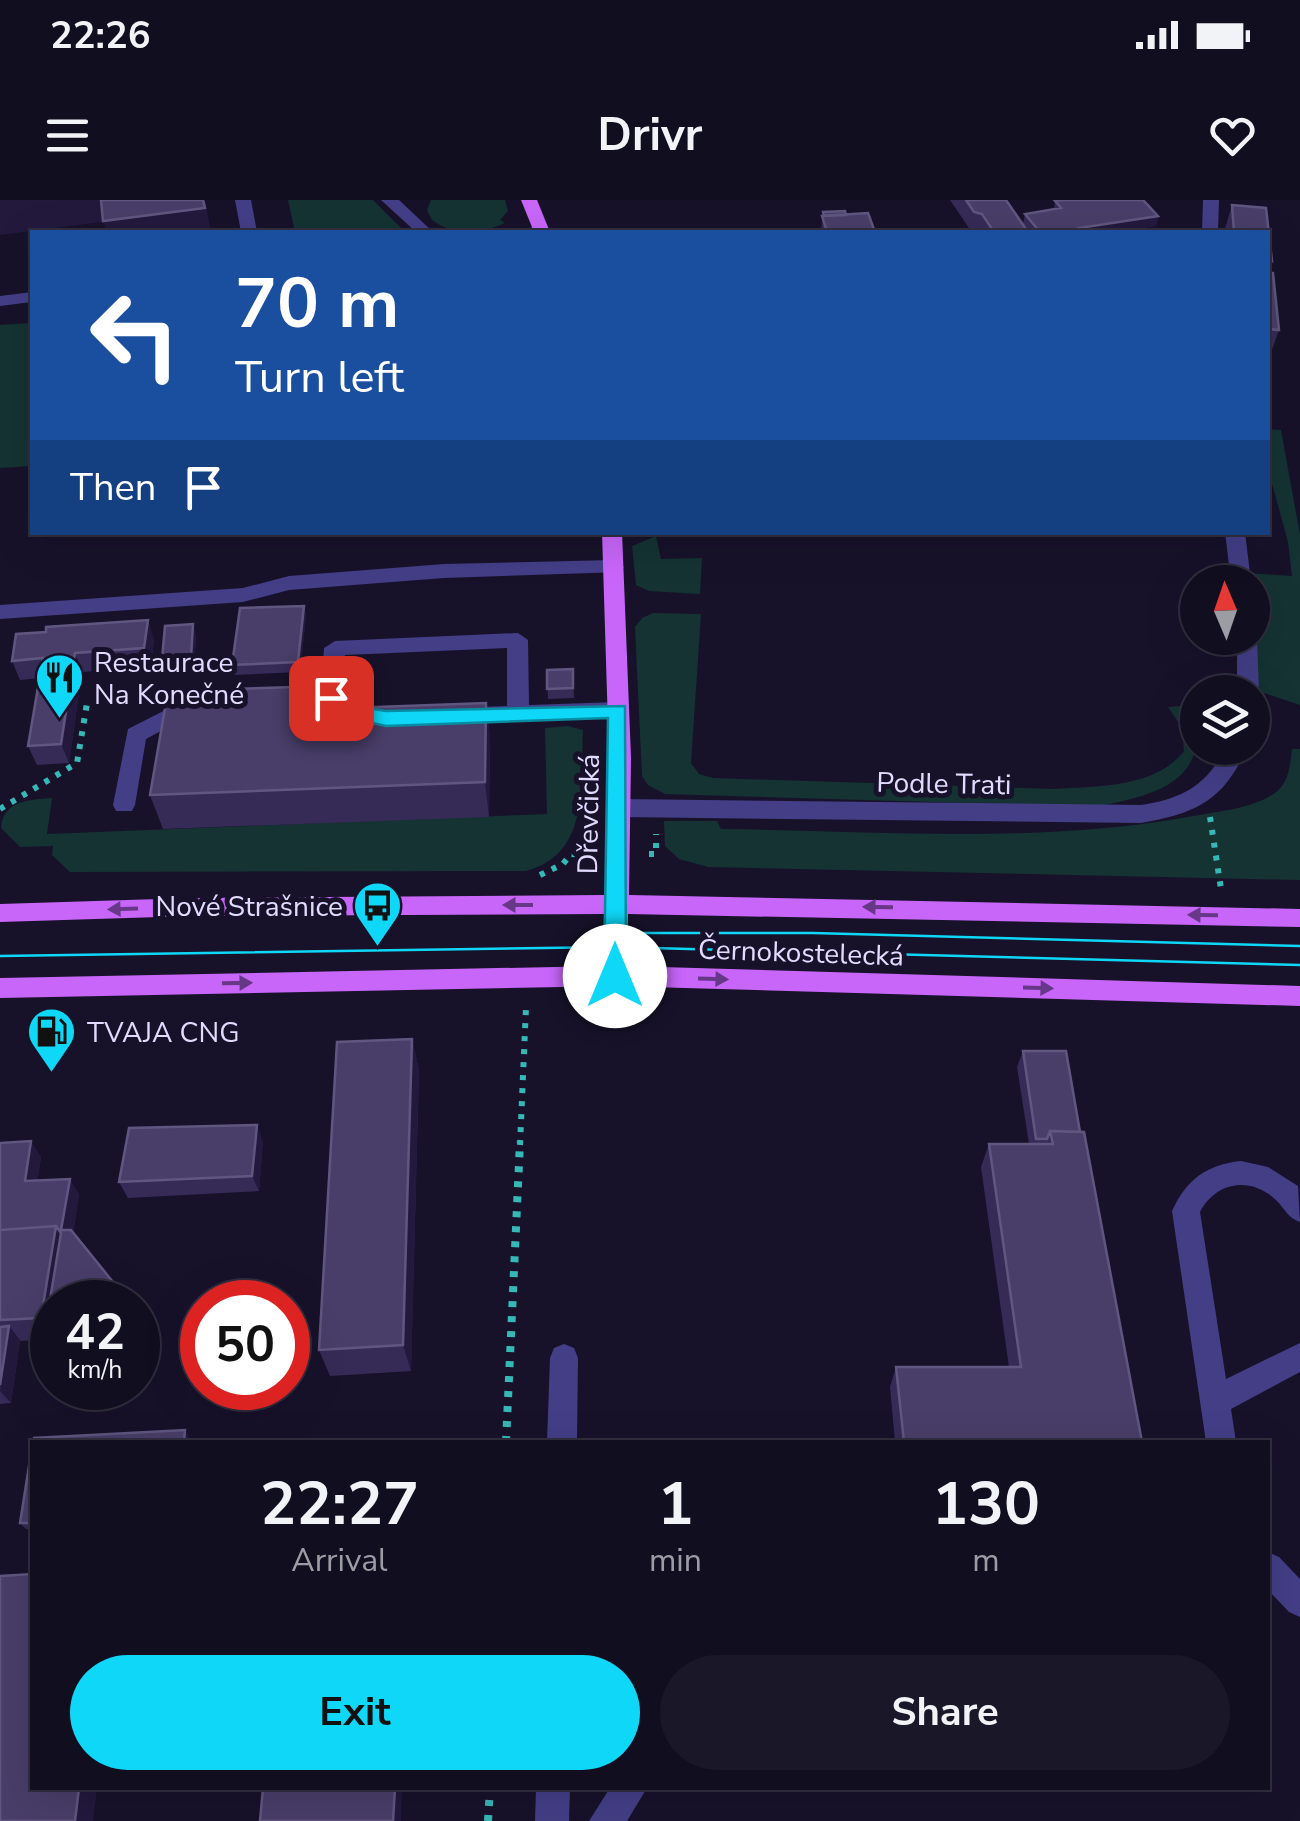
<!DOCTYPE html>
<meta charset="utf-8">
<style>
body{margin:0;font-family:"Nunito Sans",sans-serif;background:#1a1729;color:#f1f3f6;height:100vh;display:flex;flex-direction:column;font-size:38px;white-space:nowrap}
*{box-sizing:border-box;margin:0}
p{font-size:32px;color:#9c9ca5}
.icon{flex:none;width:55px;height:55px;fill:none;stroke:currentColor;stroke-width:2;stroke-linecap:round;stroke-linejoin:round}
.map{position:relative;flex:1;overflow:hidden}
.panel{position:absolute;left:30px;top:1240px;width:1240px;height:350px;display:flex;flex-direction:column;background:#110e20;border-radius:0px;box-shadow:0 10px 40px #0002,0 0 0 2px #302e3e}
.panel>*{flex:none}
.banner{position:absolute;left:30px;top:30px;width:1240px;height:305px;border-radius:0px;box-shadow:0 10px 40px #0002,0 0 0 2px #302e3e;background:#1a4fa0;color:#fff;overflow:hidden}
.needle{width:65px;rotate:358deg}
.tools{position:absolute;left:1180px;top:365px;display:grid;gap:20px}
.tools a{display:grid;place-items:center;width:90px;height:90px;border-radius:50%;background:#110e20;box-shadow:0 10px 40px #0002,0 0 0 2px #302e3e;font-size:50px}
.speed{position:absolute;left:30px;top:1080px;display:flex;gap:20px;font-size:50px;font-weight:700;text-align:center}
.speed>*{display:grid;place-content:center;width:130px;height:130px;border-radius:50%;background:#110e20;box-shadow:0 10px 40px #0002,0 0 0 2px #302e3e;line-height:1}
.speed small{font-size:25px;font-weight:400}
.speed .limit{border:15px solid #d22;background:#fff;color:#111}
.pin{position:absolute;display:grid;place-items:center;width:85px;height:85px;color:#fff;margin:-42px;border-radius:20px;box-shadow:0 5px 15px #0006}
.me{position:absolute;width:110px;margin:-55px;rotate:0deg;stroke-linejoin:round;filter:drop-shadow(0 0 8px #0008)}
.turn{display:flex;align-items:center;gap:35px;height:210px;padding:0 40px;font-size:45px}
.turn .icon{width:130px;height:130px;stroke-width:2.5}
.turn b{display:block;font-size:70px;line-height:85px}
.then{display:flex;align-items:center;height:95px;padding:0 40px;background:#0003;gap:20px;font-size:38px}
.eta{display:flex;justify-content:space-evenly;align-items:center;height:170px;text-align:center}
.eta b{font-size:60px;font-weight:700;line-height:70px}
.cta{display:flex;gap:20px;margin-top:auto;padding:20px 40px}
.cta a{flex:1;height:115px;border-radius:60px;background:#0ed7f7;color:#111;font-size:40px;font-weight:700;line-height:115px;text-align:center}
.cta a+a{background:#1a1729;color:#f1f3f6}
.status{display:flex;justify-content:space-between;align-items:center;height:70px;padding:0 50px;background:#110e20;direction:ltr}
.status svg{height:28px;fill:currentColor}
header{display:flex;justify-content:space-between;align-items:center;height:130px;padding:0 40px;background:#110e20;font-size:45px;font-weight:700}
.map>svg:first-child{display:block}
.green{fill:#153333}
.lines{fill:none;stroke-linecap:round;stroke-linejoin:round}
.path-far1{stroke:#35b8b6;stroke-width:6;stroke-dasharray:5 8;stroke-linecap:butt}
.path{stroke:#35b8b6;stroke-width:8;stroke-dasharray:6 9;stroke-linecap:butt}
.minor{fill:#443e87;fill-rule:evenodd}
.major{fill:#c866fa;fill-rule:evenodd}
.tram{stroke:#0ed7f7;stroke-width:2.5}
.wall{fill:#362b57}
.shaded-wall{fill:#22193d}
.building{fill:#483e69;stroke:#605780;stroke-width:2.5}
.oneway{fill:#673888}
.route{fill:#0ed7f7;stroke:#098ca1;stroke-width:2.5}
.labels{text-anchor:middle;stroke-width:10;stroke-linejoin:round;paint-order:stroke}
.poi-label{font-size:28px;fill:#e1dbfe;stroke:#17122a;text-anchor:start}
.street-label{font-size:28px;fill:#e1dbfe;stroke:#17122a}
</style>
<div class="status"><b>22:26</b><svg viewBox="0 0 49 12"><path d="M0 12V9h3v3zM5 12V6h3v6zM10 12V3h3v9zM15 12V0h3v12zM26 1h20v11H26zM47 4h2v5h-2z"/></svg></div>
<header><svg class="icon" aria-label="menu" viewBox="0 0 24 24"><path d="M4 6h16M4 12h16M4 18h16"/></svg>Drivr<svg class="icon" aria-label="heart" viewBox="0 0 24 24"><path d="M12 20l-8-8c-3-5 5-10 8-4 3-6 11-1 8 4z"/></svg></header>
<div class="map">
<svg width="1300" height="1621" viewBox="0 0 1300 1621">
<rect width="100%" height="100%" fill="#17122a"/>
<path class="green" d="M288,0H373L405,32H295Z
M431,0H505L508,11L500,20L505,23C481,34 453,36 432,20L427,10Z
M32,123V266L0,268V125Z
M1268,229L1281,230L1300,335V505L1255,490L1252,382H1248L1247,373L1292,376L1288,342L1268,269Z
M656,336L661,359L702,358L700,394L649,391L636,385L632,346Z
M653,413L701,414L691,563L699,574L713,578L1055,589C1099,586 1155,588 1184,551L1182,528L1168,507L1190,505C1191,519 1198,541 1194,554C1182,592 1130,599 1097,607L665,594L648,585L642,576L635,427L642,418Z
M568,526L583,530C580,583 591,654 526,671L70,672L52,655L53,646L20,647L1,628C3,600 30,600 52,598L47,634L547,614L545,528Z
M1292,549H1300V680L708,667L679,659L665,646L664,621H717L721,629C879,631 1043,645 1199,615C1222,611 1251,608 1272,595C1289,585 1290,566 1292,549Z"/>
<g class="lines">
<path class="path-far1" d="M0,609L77,563L87,503
M1210,617L1221,689
M649,654H656V634
M540,675L563,664L571,654L580,655
M520,945L526,807"/>
<path class="path" d="M506,1242L520,942
M488,1621L490,1588"/>
<path class="minor" d="M235,0H251L257,32H241Z
M381,0H399L433,32H416Z
M1203,0H1219L1218,32H1202Z
M541,25L547,27L548,32H514Z
M32,92V102L0,106V96Z
M1225,332H1245L1251,382H1231Z
M614,360L624,367L621,372L444,378L289,390L243,402L0,419V405L243,388L289,376L444,364Z
M1252,432L1257,438L1259,492L1252,498V492H1237V438H1252Z
M518,433L528,440L529,505L618,502L629,510L626,515L445,521L442,516L445,511L453,508L507,506V448L345,455L342,495L362,506L387,511L390,517L387,523C363,530 347,511 326,507C306,503 272,518 257,501L268,493L321,492L324,448L335,441Z
M193,496L201,499L204,504L201,509L146,539L135,605L132,611H116L113,605L128,529Z
M1225,548H1247C1223,601 1197,613 1141,623L620,617L609,608L620,599L1141,605C1181,599 1207,586 1225,548Z
M1241,961L1268,967L1298,986L1300,1022C1288,1018 1285,1009 1276,1000C1251,976 1216,981 1200,1012L1226,1179L1300,1143V1172L1231,1209L1236,1242H1206L1172,1011C1187,979 1206,965 1241,961Z
M564,1144L574,1148L578,1158L577,1242H547L550,1158L554,1148Z
M1268,1352L1279,1357L1300,1379V1417L1289,1412L1268,1390Z
M536,1588H570L569,1621H535Z
M610,1588H647L627,1621H589Z"/>
<path class="major" d="M521,0H537L550,32H534Z
M602,332H622L631,558L629,695L1300,709V727L628,714L627,766L1300,786V806L615,786L0,798V778L603,766L604,714L191,716L0,722V704L191,698L605,695L609,558Z"/>
<path class="tram" d="M640,733H813L1300,746
M0,756L615,747L1300,765"/>
</g>
<path class="wall" d="M950,0H1006L1028,32L971,31Z
M1055,1L1158,16L1156,26L1111,32H1030L1023,24L1025,14L1054,9Z
M1232,5L1266,8L1272,61L1268,73H1273L1279,130L1269,158H1268V32H1224Z
M823,12L846,15L875,32H821Z
M306,415L300,472L235,475L232,465Z
M196,434L194,466L165,469L162,459Z
M154,439L151,467L82,472L69,563L37,565L28,546L40,478L20,480L12,461Z
M573,469L574,498L548,499L547,470Z
M295,487L301,510L486,503L490,539L489,617L163,629L150,595Z
M412,839L419,870L411,1171L330,1176L319,1150Z
M1023,851L1080,932L1142,1242H895L890,1187L896,1167H1009L981,967L989,944H1029L1017,867Z
M263,941L259,991L128,998L119,982Z
M0,943L41,957L37,981L79,994L73,1033L113,1082L122,1097L52,1102V1139L20,1141L11,1203L0,1204Z
M32,1247V1329H26L20,1323Z"/>
<path class="shaded-wall" d="M0,0H205L211,32H107L103,22L0,35Z
M1158,16L1156,26L1111,32H1078L1079,28Z
M304,406L306,415L300,472L298,462Z
M148,420L154,439L151,467L144,448Z
M193,424L196,434L194,466L191,457Z
M75,453L82,472L69,563L61,544Z
M295,487L304,523L293,510Z
M486,503L490,539L489,617L485,582Z
M412,839L419,870L411,1171L403,1145Z
M257,925L263,941L259,991L252,976Z
M31,941L41,957L35,997L25,981Z
M70,979L79,994L71,1045L61,1030Z
M56,1026L71,1048L46,1124L41,1118Z
M113,1082L122,1097L121,1102H110Z
M9,1126L20,1140L11,1203L0,1191Z
M185,1230L189,1236V1242H184Z
M79,1588H97L93,1621H75Z
M395,1588H402L401,1621H393Z"/>
<path class="building" d="M101,0H203L205,8L103,21Z
M966,0H1006L1028,32H994L982,14L974,12Z
M1062,0H1143L1158,16L1079,28L1083,32H1040L1025,14L1061,8L1055,1Z
M1232,5L1266,8L1272,61L1268,60V32H1234Z
M845,11L846,15L824,16L823,12Z
M868,13L875,32H814H827L822,16Z
M1268,73H1273L1279,130L1268,129Z
M304,406L298,462L232,465L240,408Z
M148,420L144,448L75,453L61,544L28,546L43,458L12,461L16,434L46,432V427Z
M193,424L191,457L162,459L165,426Z
M573,469V488L547,489V470Z
M295,487L293,510L486,503L485,582L150,595L168,491Z
M412,839L403,1145L319,1150L337,842Z
M1023,851H1066L1080,932L1050,931L1047,939H1036Z
M257,925L252,976L119,982L129,928Z
M1050,931L1084,932L1142,1242H904L896,1167H1021L989,944H1053Z
M31,941L25,981L70,979L61,1030H71L113,1082L110,1102H52V1124H46L61,1033L56,1026L0,1030V943Z
M56,1026L41,1118L0,1120V1030Z
M9,1126L0,1185V1127Z
M185,1230L184,1242H33L34,1238Z
M32,1247V1323H20Z
M32,1374V1588H79L75,1621H0V1376Z
M263,1588H395L393,1621H260Z"/>
<defs><path id="oneway-solid" d="M-6-.8H1V-3.2L6.5 0L1 3.2V.8H-6Z" transform="scale(2.5)"/></defs>
<g class="oneway">
<use href="#oneway-solid" transform="translate(518 705) rotate(180)"/>
<use href="#oneway-solid" transform="translate(878 707) rotate(-179)"/>
<use href="#oneway-solid" transform="translate(123 709) rotate(178)"/>
<use href="#oneway-solid" transform="translate(1203 715) rotate(-179)"/>
<use href="#oneway-solid" transform="translate(713 779) rotate(2)"/>
<use href="#oneway-solid" transform="translate(237 783) rotate(-1)"/>
<use href="#oneway-solid" transform="translate(1038 788) rotate(2)"/>
</g>
<path class="route" d="M331,492L362,507L386,511L625,506L626,776L623,783H607L604,776L608,518L386,526L350,518L324,503V494Z"/>
<defs>
<symbol id="restaurant-pin" viewBox="-11 -11 22 30"><path d="M0 17L-7.5 6A9.5 9.5 0 1 1 7.5 6Z" fill="#0ed7f7" stroke="#17122a"/><path d="M-5-6h1v4h1v-4h1v4h1v-4h1v5L-1.5 .5V6h-2V.5L-5-1ZM5-6V6H3V1.5H1.5Q1.5-4 5-6Z" fill="#111"/></symbol>
<symbol id="bus-pin" viewBox="-11 -11 22 30"><path d="M0 17L-7.5 6A9.5 9.5 0 1 1 7.5 6Z" fill="#0ed7f7" stroke="#17122a"/><path d="M-5-6H5V4H4V6H2V4H-2V6H-4V4H-5ZM-3.5-4V0h7V-4ZM-3.5 1.2v1.5H-2V1.2ZM2 1.2v1.5H3.5V1.2Z" fill="#111"/></symbol>
<symbol id="fuel-pin" viewBox="-11 -11 22 30"><path d="M0 17L-7.5 6A9.5 9.5 0 1 1 7.5 6Z" fill="#0ed7f7" stroke="#17122a"/><path d="M-5.5-6h7V0h2V4h1.3V-2.5L3-4.5l.8-.8L6-3V5H2.5V1h-1V6h-7ZM-4.2-4.7v3.2H.2V-4.7Z" fill="#111"/></symbol>
</defs>
<g fill-rule="evenodd">
<use href="#restaurant-pin" x="32" y="450" width="55" height="75"/>
<use href="#bus-pin" x="350" y="678" width="55" height="75"/>
<use href="#fuel-pin" x="24" y="804" width="55" height="75"/>
</g>
<g class="labels">
<g class="poi-label">
<text x="94" y="472">Restaurace<tspan x="94" dy="32">Na Konečné</tspan></text>
<text x="343" y="716" text-anchor="end">Nové Strašnice</text>
<text x="87" y="842">TVAJA CNG</text>
</g>
<g class="street-label">
<text transform="translate(944 583) rotate(1)" y="10">Podle Trati</text>
<text transform="translate(588 614) rotate(-89)" y="10">Dřevčická</text>
<text transform="translate(801 752) rotate(2)" y="10">Černokostelecká</text>
</g>
</g>
</svg>
<div class="tools">
<a><svg class="needle" viewBox="-14 -14 28 28"><path d="M0-13l5 13h-10z" fill="#e53935"/><path d="M0 13l5-13h-10z" fill="#9c9ca5"/></svg></a>
<a><svg class="icon" aria-label="layers" viewBox="0 0 24 24"><path d="M12 4l9 5-9 5-9-5zM3 14l9 5 9-5"/></svg></a>
</div>
<div class="speed"><div>42<small>km/h</small></div><div class="limit">50</div></div>
<div class="pin" style="left:331px;top:498px;background:#d93025"><svg class="icon" aria-label="arrive" viewBox="0 0 24 24"><path d="M6 21V4h12l-3 4 3 4H6"/></svg></div>
<svg class="me" style="left:615px;top:776px" viewBox="-20 -20 40 40"><circle r="19" fill="#fff"/><path d="M0-13L10 11 0 6-10 11z" fill="#0ed7f7"/></svg>
<div class="banner">
<div class="turn"><svg class="icon" aria-label="left" viewBox="0 0 24 24"><path d="M17 20v-9H6M10 6l-5 5 5 5"/></svg><div><b>70 m</b>Turn left</div></div>
<div class="then">Then<svg class="icon" aria-label="arrive" viewBox="0 0 24 24"><path d="M6 21V4h12l-3 4 3 4H6"/></svg></div>
</div>
<section class="panel">
<div class="eta">
<div><b>22:27</b><p>Arrival</p></div>
<div><b>1</b><p>min</p></div>
<div><b>130</b><p>m</p></div>
</div>
<div class="cta"><a>Exit</a><a>Share</a></div>
</section>
</div>
